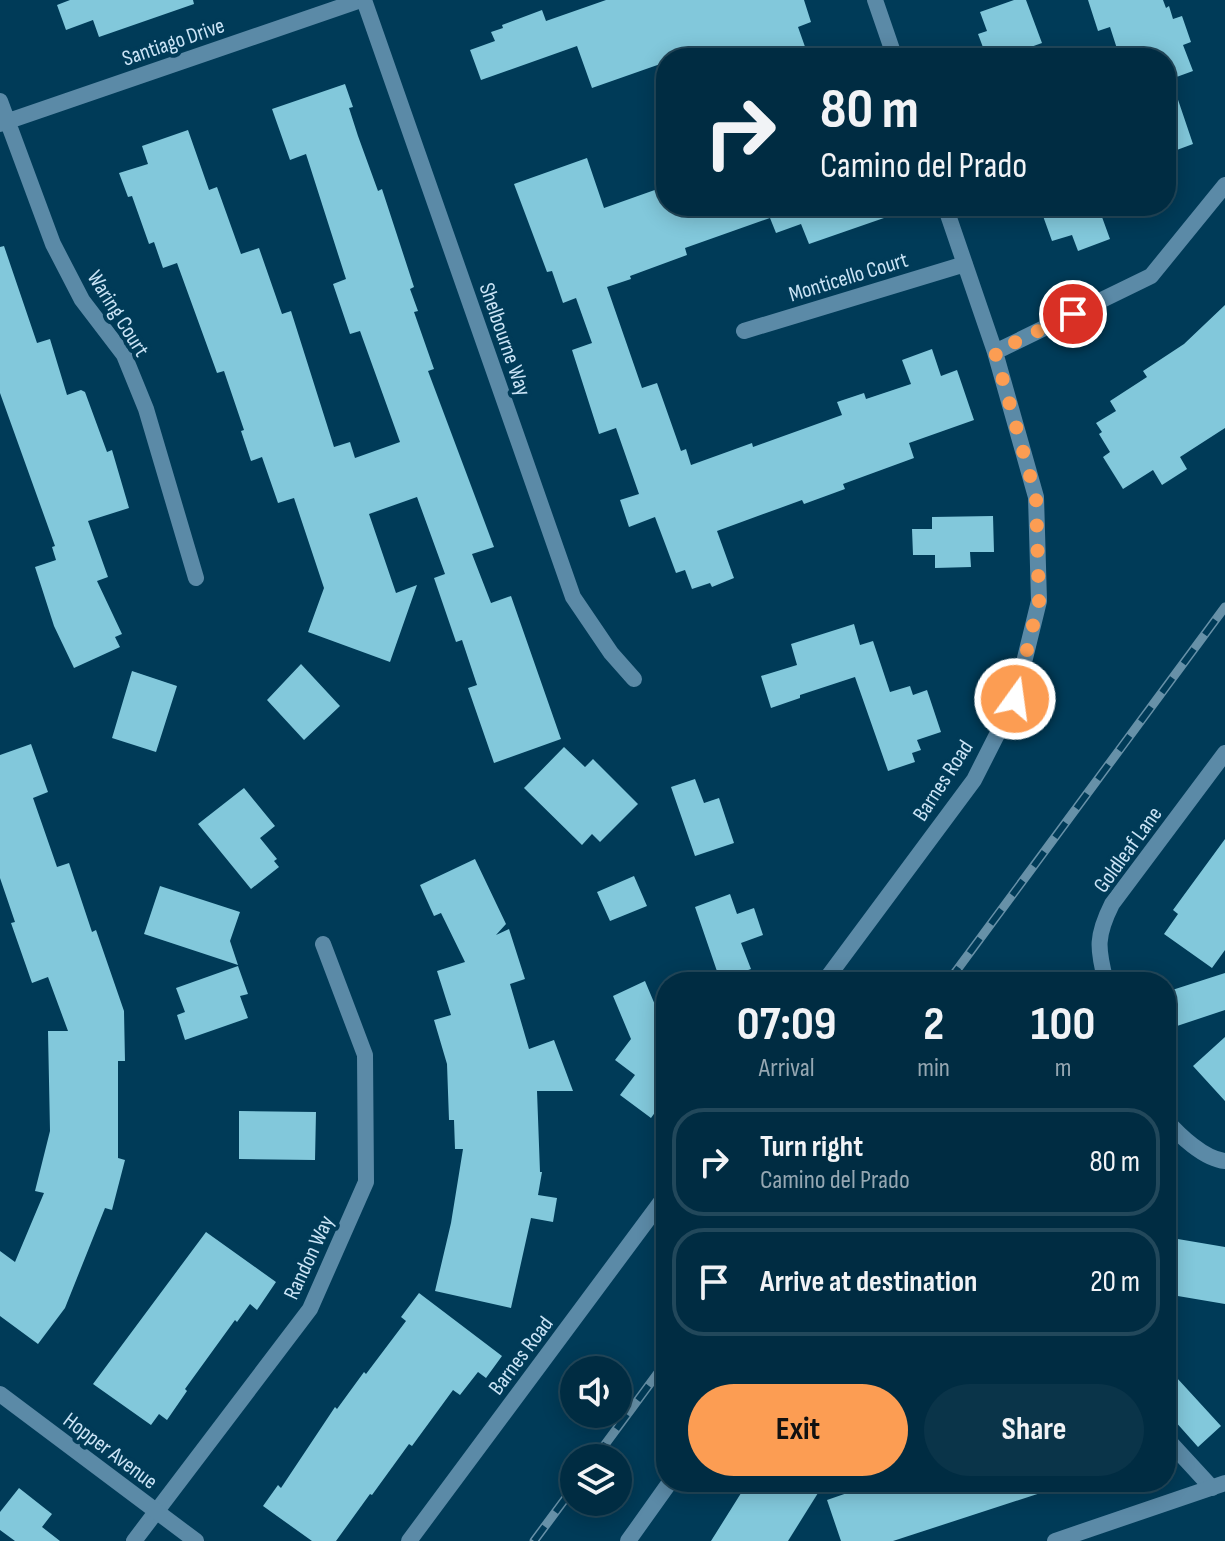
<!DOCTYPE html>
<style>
body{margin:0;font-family:"Sofia Sans Condensed",sans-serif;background:#0a3449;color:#f1f3f6;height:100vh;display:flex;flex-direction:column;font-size:30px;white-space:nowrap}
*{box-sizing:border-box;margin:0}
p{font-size:26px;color:#95a7b2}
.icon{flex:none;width:44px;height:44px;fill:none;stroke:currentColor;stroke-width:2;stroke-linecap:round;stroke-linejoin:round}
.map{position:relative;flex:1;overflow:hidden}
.sheet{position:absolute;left:656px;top:972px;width:520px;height:520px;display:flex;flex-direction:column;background:#002c42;border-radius:32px;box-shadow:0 4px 20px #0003,0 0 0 2px #22485b}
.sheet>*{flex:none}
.top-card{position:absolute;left:656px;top:48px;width:520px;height:168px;border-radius:32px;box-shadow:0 4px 20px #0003,0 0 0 2px #22485b;background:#002c42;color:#f1f3f6;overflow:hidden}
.fabs{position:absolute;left:560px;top:1356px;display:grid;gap:16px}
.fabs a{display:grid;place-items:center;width:72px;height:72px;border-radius:50%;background:#002c42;box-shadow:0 4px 20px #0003,0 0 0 2px #22485b;font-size:40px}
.pin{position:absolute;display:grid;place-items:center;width:68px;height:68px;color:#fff;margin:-34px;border:4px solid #fff;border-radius:50%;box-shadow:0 2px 8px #0007}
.me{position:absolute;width:88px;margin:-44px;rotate:14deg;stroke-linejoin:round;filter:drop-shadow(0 0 6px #0008)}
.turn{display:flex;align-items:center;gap:28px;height:168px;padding:0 32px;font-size:36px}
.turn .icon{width:104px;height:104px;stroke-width:2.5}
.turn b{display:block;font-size:56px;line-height:68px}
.eta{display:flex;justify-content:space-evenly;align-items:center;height:136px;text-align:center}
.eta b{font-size:48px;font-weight:700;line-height:56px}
.action{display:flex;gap:16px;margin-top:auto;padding:16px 32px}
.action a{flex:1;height:92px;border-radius:48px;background:#fc9d53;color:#111;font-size:32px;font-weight:700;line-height:92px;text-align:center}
.action a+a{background:#0a3449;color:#f1f3f6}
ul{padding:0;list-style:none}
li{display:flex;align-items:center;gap:24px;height:108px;margin:0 16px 12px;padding:0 16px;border:4px solid #22485b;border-radius:32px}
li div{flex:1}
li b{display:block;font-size:30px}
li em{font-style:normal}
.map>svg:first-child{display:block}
.building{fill:#82c8db}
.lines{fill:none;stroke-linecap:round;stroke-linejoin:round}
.minor{stroke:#5b8aa7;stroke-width:16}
.tertiary{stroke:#5b8aa7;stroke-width:16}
.rail-casing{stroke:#6791a8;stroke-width:9}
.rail{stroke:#003b58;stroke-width:6;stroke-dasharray:18;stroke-linecap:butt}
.route{stroke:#fc9d53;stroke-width:14;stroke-dasharray:0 25.2}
.labels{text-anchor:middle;stroke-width:8;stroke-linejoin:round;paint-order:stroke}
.street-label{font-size:22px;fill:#cae4f6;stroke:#003b58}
</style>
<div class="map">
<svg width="1225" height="1541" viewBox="0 0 1225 1541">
<rect width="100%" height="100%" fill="#003b58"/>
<path class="building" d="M70,0H193L194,4L99,37L93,20L66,30L57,5Z
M606,0H804L811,22L798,27L809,58H666V62L592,88L577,46L481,80L470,50L495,41L491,32L503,28L502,25L542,10L546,21Z
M1014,0H1026L1042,43L1000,58H987L978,34L987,31L980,12Z
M1088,0H1163L1166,8L1169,6L1173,19L1182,16L1191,42L1183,45L1193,71L1171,79L1193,144L1166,154V58H1120L1110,27L1098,31Z
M345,84L353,107L349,108L358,136L378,191L382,189L414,287L410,289L418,311L414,312L434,369L428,371L494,547L472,554L491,603L511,596L561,739L494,763L468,688L477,685L462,640L456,642L434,578L445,574L417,497L369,514L396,593L417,585L390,662L308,632L324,588L294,498L278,503L262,457L251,461L241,431L244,430L224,371L217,373L177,263L163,268L154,242L149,244L132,196L128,197L119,173L148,164L142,146L188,130L209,190L217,187L241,254L259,248L282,314L291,311L334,447L350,442L355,458L400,442L360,331L350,334L333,284L346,279L306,154L290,160L272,109Z
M587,158L604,208L666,186V206H907V210L809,244L801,224L776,233L770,218L685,248L687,255L630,276L631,279L607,287L642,388L657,383L681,451L686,449L691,465L752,443L753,447L842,415L837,402L864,393L866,399L911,384L902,360L932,349L941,376L957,370L974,420L909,443L914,458L843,484L845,489L804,504L802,500L717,531L734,578L712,587L710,583L692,589L685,570L676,573L655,517L629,527L620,500L639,494L616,428L599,434L572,350L592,343L576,298L563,303L552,271L547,272L514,184Z
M1071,206H1098L1110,239L1078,251L1072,235L1052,241L1043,216Z
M4,246L37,343L50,339L67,395L81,390L85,392L107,452L112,450L129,508L88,521L108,577L97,581L122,634L115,637L120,647L74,668L54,626L35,567L56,560L52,547L55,546L0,393V247Z
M1225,305V428L1180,457L1187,469L1162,485L1153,470L1123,489L1103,457L1110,452L1099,434L1102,432L1096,423L1116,411L1110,401L1147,377L1143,371L1184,344Z
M993,516L994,552H970L971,567L935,568V555H913L912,529H932V517Z
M854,624L860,645L873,641L890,692L910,686L913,695L927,690L941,732L917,740L921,750L912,753L915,762L888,771L855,677L800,695V698L771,708L761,676L797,665L791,644Z
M301,664L340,706L304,740L267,700Z
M132,671L177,686L156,752L112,738Z
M31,744L48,792L33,798L57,867L69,863L92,932L96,930L124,1011L125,1061H118V1158L125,1160L112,1210L105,1208L65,1308L38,1344L0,1316V1251L15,1262L44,1193L35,1191L50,1131L48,1031H68L48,977L32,983L11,923L15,922L0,878V755Z
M564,747L585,767L593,759L638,804L600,842L592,834L582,845L524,788Z
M695,779L704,803L719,798L734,843L695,856L671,787Z
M244,788L275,826L260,838L277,859L274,861L279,867L251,889L198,824Z
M1225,839V950L1212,968L1164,934L1178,914L1173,910Z
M475,859L506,924L496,935L509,929L525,979L510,984L529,1049L554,1040L573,1091H537L540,1172H542L538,1195L557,1198L553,1222L531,1218L511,1308L435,1291L451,1223L463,1149H455L454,1120H449L447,1064L434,1020L451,1015L437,971L465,962L441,913L434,916L420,885Z
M634,876L647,906L610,921L597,892Z
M160,886L240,912L230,941L238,965L144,934Z
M730,894L737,914L754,908L763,935L741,943L751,969L720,980L695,907Z
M238,966L248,994L240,996L248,1018L185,1040L177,1015L185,1012L176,988Z
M1225,973V1010L1171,1028L1166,1012V992Z
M645,981L666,1031V1097L651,1118L620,1095L635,1075L615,1060L631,1039L613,996Z
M1225,1037V1101L1193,1066Z
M239,1111L316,1112L315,1160L239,1159Z
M206,1232L276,1282L257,1310L250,1304L237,1322L235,1320L185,1389L187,1391L167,1420L159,1414L151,1425L93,1384Z
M1166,1237L1225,1247V1304L1166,1294Z
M419,1293L502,1356L486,1378L478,1372L460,1395L453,1390L412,1446L409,1444L372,1495L370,1494L336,1541H312L263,1506L278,1485L281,1488L335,1407L337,1409L364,1372L366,1374L406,1321L401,1317Z
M1166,1366L1221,1426L1198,1447L1166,1411Z
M748,1482H801L818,1493L788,1541H711Z
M879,1482H1061L1062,1486L893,1541H841L827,1500Z
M19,1488L52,1514L42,1527L60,1541H15L0,1530V1512Z"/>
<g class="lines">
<path class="minor" d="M364,0L573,597L611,653L634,679
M875,0L895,58
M0,101L53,244L82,300L124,355L146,409L196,578
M0,124L361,0
M744,331L965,264
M995,352L1151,276L1225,185
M824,982L974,780L1015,699L1039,601L1036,497L995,352L945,206
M1106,982C1097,948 1096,936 1112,904L1225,753
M1166,1120C1179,1135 1204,1159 1225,1161
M1166,1438L1212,1488
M134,1541L310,1309L366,1182L365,1055L323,944
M409,1541L666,1195
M628,1541L670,1482"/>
<path class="tertiary" d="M0,1394L196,1541
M1055,1541L1225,1483"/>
<defs>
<path id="rail" d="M948,982L1225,607
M595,1458L666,1362
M534,1541L574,1487"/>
</defs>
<use href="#rail" class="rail-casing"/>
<use href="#rail" class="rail"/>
</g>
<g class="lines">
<path class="route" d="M1015,699L1039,601L1036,497L995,352L1073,314"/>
</g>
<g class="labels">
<g class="street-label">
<text transform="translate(173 41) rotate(-19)" y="8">Santiago Drive</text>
<text transform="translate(848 276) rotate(-17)" y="8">Monticello Court</text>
<text transform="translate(119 313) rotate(58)" y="8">Waring Court</text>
<text transform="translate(506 339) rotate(71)" y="8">Shelbourne Way</text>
<text transform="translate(942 780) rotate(-57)" y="8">Barnes Road</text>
<text transform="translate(1127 849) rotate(-54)" y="8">Goldleaf Lane</text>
<text transform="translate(308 1257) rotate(-65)" y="8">Randon Way</text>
<text transform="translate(520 1355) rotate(-53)" y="8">Barnes Road</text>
<text transform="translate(111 1450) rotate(37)" y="8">Hopper Avenue</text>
</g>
</g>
</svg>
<div class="fabs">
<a><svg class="icon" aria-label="sound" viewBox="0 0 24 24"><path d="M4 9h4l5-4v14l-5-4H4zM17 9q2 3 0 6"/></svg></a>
<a><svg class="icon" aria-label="layers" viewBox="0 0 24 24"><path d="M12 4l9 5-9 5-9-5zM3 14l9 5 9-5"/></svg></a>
</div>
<div class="pin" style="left:1073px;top:314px;background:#d93025"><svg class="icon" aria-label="arrive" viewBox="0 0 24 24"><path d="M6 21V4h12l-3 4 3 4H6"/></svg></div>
<svg class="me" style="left:1015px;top:699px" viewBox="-20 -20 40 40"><circle r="17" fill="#fc9d53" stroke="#fff" stroke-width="3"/><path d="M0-11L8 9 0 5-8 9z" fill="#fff"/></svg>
<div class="top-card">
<div class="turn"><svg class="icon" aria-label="right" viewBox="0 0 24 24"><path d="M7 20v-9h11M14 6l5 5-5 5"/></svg><div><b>80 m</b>Camino del Prado</div></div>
</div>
<section class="sheet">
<div class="eta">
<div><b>07:09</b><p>Arrival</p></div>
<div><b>2</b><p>min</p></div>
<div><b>100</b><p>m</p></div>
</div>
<ul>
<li><svg class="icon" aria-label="right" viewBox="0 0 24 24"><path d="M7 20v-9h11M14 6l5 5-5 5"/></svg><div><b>Turn right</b><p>Camino del Prado</p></div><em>80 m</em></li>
<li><svg class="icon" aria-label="arrive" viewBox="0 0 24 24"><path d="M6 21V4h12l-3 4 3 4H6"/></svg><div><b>Arrive at destination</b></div><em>20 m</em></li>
</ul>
<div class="action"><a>Exit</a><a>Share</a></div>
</section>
</div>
